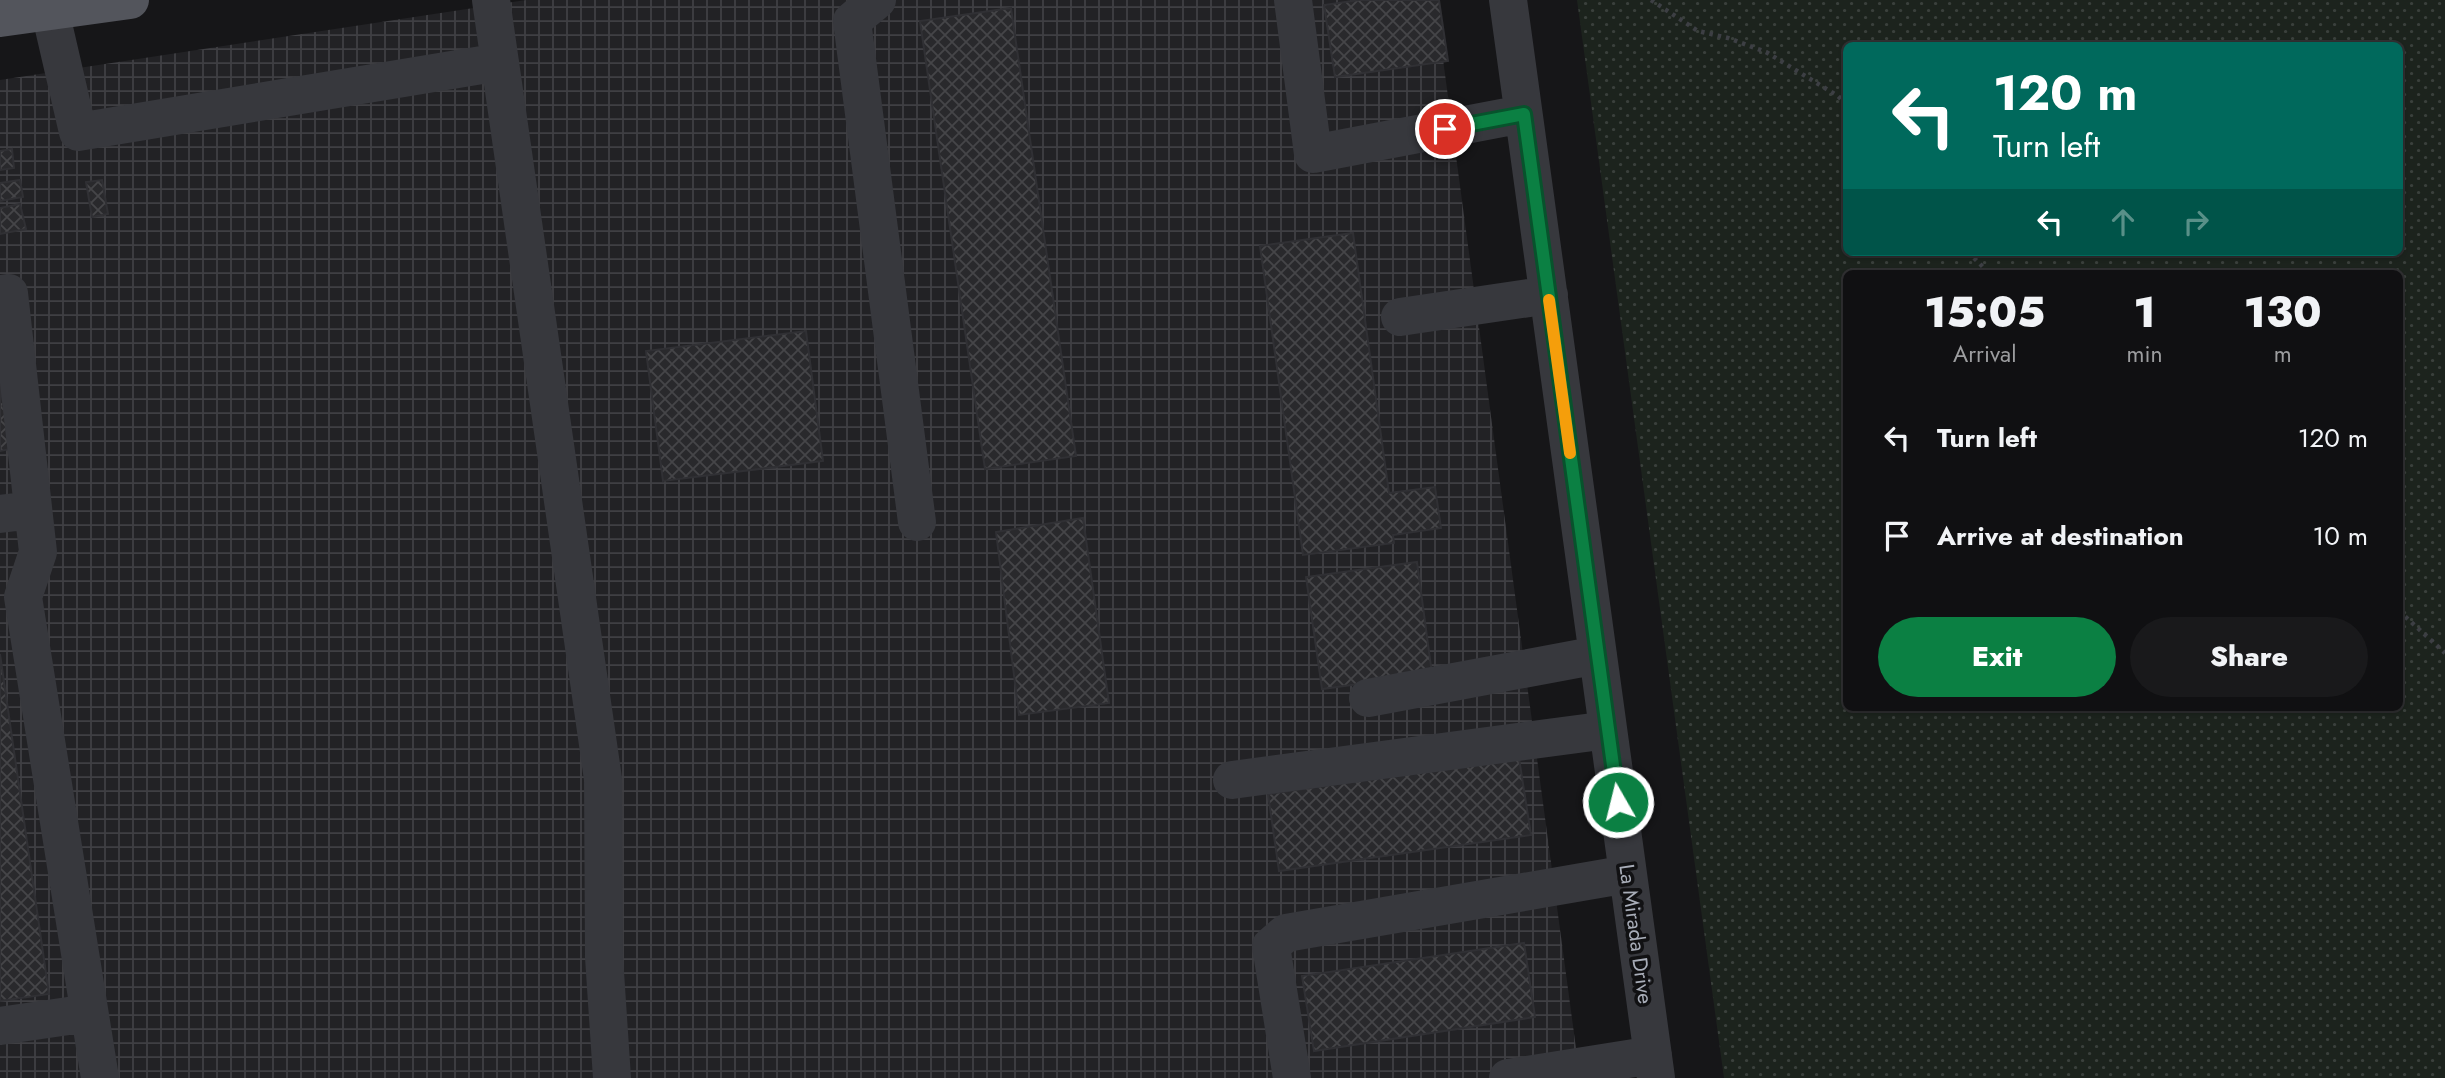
<!DOCTYPE html>
<style>
body{margin:0;font-family:Jost,sans-serif;background:#19191b;color:#f1f3f6;height:100vh;display:flex;flex-direction:column;font-size:26px;white-space:nowrap}
*{box-sizing:border-box;margin:0}
p{font-size:23px;color:#9c9d9f}
.icon{flex:none;width:38px;height:38px;fill:none;stroke:currentColor;stroke-width:2;stroke-linecap:round;stroke-linejoin:round}
.map{position:relative;flex:1;overflow:hidden}
.drawer{position:absolute;left:1843px;top:270px;width:560px;height:441px;display:flex;flex-direction:column;background:#101012;border-radius:10px;box-shadow:0 2px 5px #0004,0 0 0 2px #303032}
.drawer>*{flex:none}
.banner{position:absolute;left:1843px;top:42px;width:560px;height:214px;border-radius:10px;box-shadow:0 2px 5px #0004,0 0 0 2px #303032;background:#00695c;color:#fff;overflow:hidden}
.pin{position:absolute;display:grid;place-items:center;width:60px;height:60px;color:#fff;margin:-30px;border:4px solid #fff;border-radius:50%;box-shadow:0 2px 7px #0007}
.me{position:absolute;width:77px;margin:-38px;rotate:352deg;stroke-linejoin:round;filter:drop-shadow(0 0 5px #0008)}
.turn{display:flex;align-items:center;gap:24px;height:147px;padding:0 35px;font-size:32px}
.turn .icon{width:91px;height:91px;stroke-width:2.5}
.turn b{display:block;font-size:49px;line-height:60px}
.lanes{display:flex;align-items:center;height:66px;padding:0 35px;background:#0003;justify-content:center;gap:35px;direction:ltr}
.lanes .off{opacity:.35}
.eta{display:flex;justify-content:space-evenly;align-items:center;height:119px;text-align:center}
.eta b{font-size:42px;font-weight:800;line-height:49px}
.action{display:flex;gap:14px;margin-top:auto;padding:14px 35px}
.action a{flex:1;height:80px;border-radius:42px;background:#0b8043;color:#fff;font-size:28px;font-weight:800;line-height:80px;text-align:center}
.action a+a{background:#19191b;color:#f1f3f6}
ul{padding:0;list-style:none}
li{display:flex;align-items:center;gap:21px;height:98px;padding:0 35px}
li div{flex:1}
li b{display:block;font-size:26px}
li em{font-style:normal}
.map>svg:first-child{display:block}
.industrial{fill:url(#industrial-grid)}
.grass{fill:url(#grass-dots);fill-rule:evenodd}
.building{fill:url(#building-cross-hatch);stroke:#303034;stroke-width:2}
.lines{fill:none;stroke-linecap:round;stroke-linejoin:round}
.path{stroke:#3d3f44;stroke-width:4.5;stroke-dasharray:3.5 5;stroke-linecap:butt}
.minor{stroke:#37383d;stroke-width:38}
.major{stroke:#53555c;stroke-width:38}
.route-casing{stroke:#07532c;stroke-width:18}
.route{stroke:#0b8043;stroke-width:12}
.slow{stroke:#f59e0b;stroke-width:12}
.labels{text-anchor:middle;stroke-width:7;stroke-linejoin:round;paint-order:stroke}
.street-label{font-size:21px;fill:#a8adb8;stroke:#111113}
</style>
<div class="map">
<svg width="2445" height="1078" viewBox="0 0 2445 1078">
<defs>
<pattern id="industrial-grid" width="8" height="8" patternUnits="userSpaceOnUse" patternTransform="scale(1.75)"><rect width="8" height="8" fill="#222225"/><path d="M0 4h8M4 0v8" fill="none" stroke="#3f3f43"/></pattern>
<pattern id="grass-dots" width="8" height="8" patternUnits="userSpaceOnUse" patternTransform="scale(1.75)"><rect width="8" height="8" fill="#1c231d"/><path d="M2 2h.1M6 6h.1" fill="none" stroke="#3a403c" stroke-width="1.8" stroke-linecap="round"/></pattern>
<pattern id="building-cross-hatch" width="8" height="8" patternUnits="userSpaceOnUse" patternTransform="scale(1.75)"><rect width="8" height="8" fill="#29292c"/><path d="M0 0l8 8M0 8l8-8" fill="none" stroke="#454548"/></pattern>
</defs>
<rect width="100%" height="100%" fill="#161618"/>
<path class="industrial" d="M526,0H1435L1580,1078H0V80Z"/>
<path class="grass" d="M1577,0H2445V1078H1724ZM1846,46H2399V252H1846ZM1846,273H2399V707H1846Z"/>
<path class="building" d="M1359,0H1439L1448,61L1335,77L1324,5Z
M1011,8L1076,456L985,469L920,21Z
M12,149L14,168L0,170V151Z
M20,180L23,197L0,201V183Z
M102,180L108,214L92,217L86,182Z
M20,204L26,229L0,234V208Z
M1353,233L1389,493L1435,487L1441,528L1393,535L1394,543L1303,555L1260,246Z
M806,331L823,461L663,481L646,351Z
M0,383L10,449L0,451Z
M1083,518L1109,703L1019,715L996,532Z
M1417,562L1432,674L1322,689L1306,577Z
M0,654L49,994L0,1001Z
M1519,758L1531,835L1279,871L1268,794Z
M1524,943L1535,1017L1314,1051L1302,976Z"/>
<g class="lines">
<path class="path" d="M1651,0L1698,31L1728,38L1766,52L1838,96L1846,104
M1968,252L1989,273
M2399,611L2445,653"/>
<path class="minor" d="M491,0L603,779L604,957L612,1078
M877,0L852,21L917,522
M1293,0L1313,154L1523,114
M1508,0L1656,1078
M50,11L78,132L500,62
M0,294L9,293L38,552L23,597L100,1078
M1400,317L1549,295
M0,514L33,510
M1368,698L1598,655
M1232,780L1608,730
M0,1026L89,1013
M1292,1078L1271,946L1286,933L1628,874
M1508,1078L1653,1055"/>
<path class="major" d="M0,18L130,0"/>
</g>
<g class="lines">
<defs>
<path id="route" d="M1445,129L1524,114L1618,802"/>
</defs>
<use href="#route" class="route-casing"/>
<use href="#route" class="route"/>
<path class="slow" d="M1549,300L1570,453"/>
</g>
<g class="labels">
<g class="street-label">
<text transform="translate(1636 934) rotate(82)" y="7">La Mirada Drive</text>
</g>
</g>
</svg>
<div class="pin" style="left:1445px;top:129px;background:#d93025"><svg class="icon" aria-label="arrive" viewBox="0 0 24 24"><path d="M6 21V4h12l-3 4 3 4H6"/></svg></div>
<svg class="me" style="left:1618px;top:802px" viewBox="-20 -20 40 40"><circle r="17" fill="#0b8043" stroke="#fff" stroke-width="3"/><path d="M0-11L8 9 0 5-8 9z" fill="#fff"/></svg>
<div class="banner">
<div class="turn"><svg class="icon" aria-label="left" viewBox="0 0 24 24"><path d="M17 20v-9H6M10 6l-5 5 5 5"/></svg><div><b>120 m</b>Turn left</div></div>
<div class="lanes"><svg class="icon" aria-label="left" viewBox="0 0 24 24"><path d="M17 20v-9H6M10 6l-5 5 5 5"/></svg><svg class="icon off" aria-label="ahead" viewBox="0 0 24 24"><path d="M12 20V5M6 11l6-6 6 6"/></svg><svg class="icon off" aria-label="right" viewBox="0 0 24 24"><path d="M7 20v-9h11M14 6l5 5-5 5"/></svg></div>
</div>
<section class="drawer">
<div class="eta">
<div><b>15:05</b><p>Arrival</p></div>
<div><b>1</b><p>min</p></div>
<div><b>130</b><p>m</p></div>
</div>
<ul>
<li><svg class="icon" aria-label="left" viewBox="0 0 24 24"><path d="M17 20v-9H6M10 6l-5 5 5 5"/></svg><div><b>Turn left</b></div><em>120 m</em></li>
<li><svg class="icon" aria-label="arrive" viewBox="0 0 24 24"><path d="M6 21V4h12l-3 4 3 4H6"/></svg><div><b>Arrive at destination</b></div><em>10 m</em></li>
</ul>
<div class="action"><a>Exit</a><a>Share</a></div>
</section>
</div>
